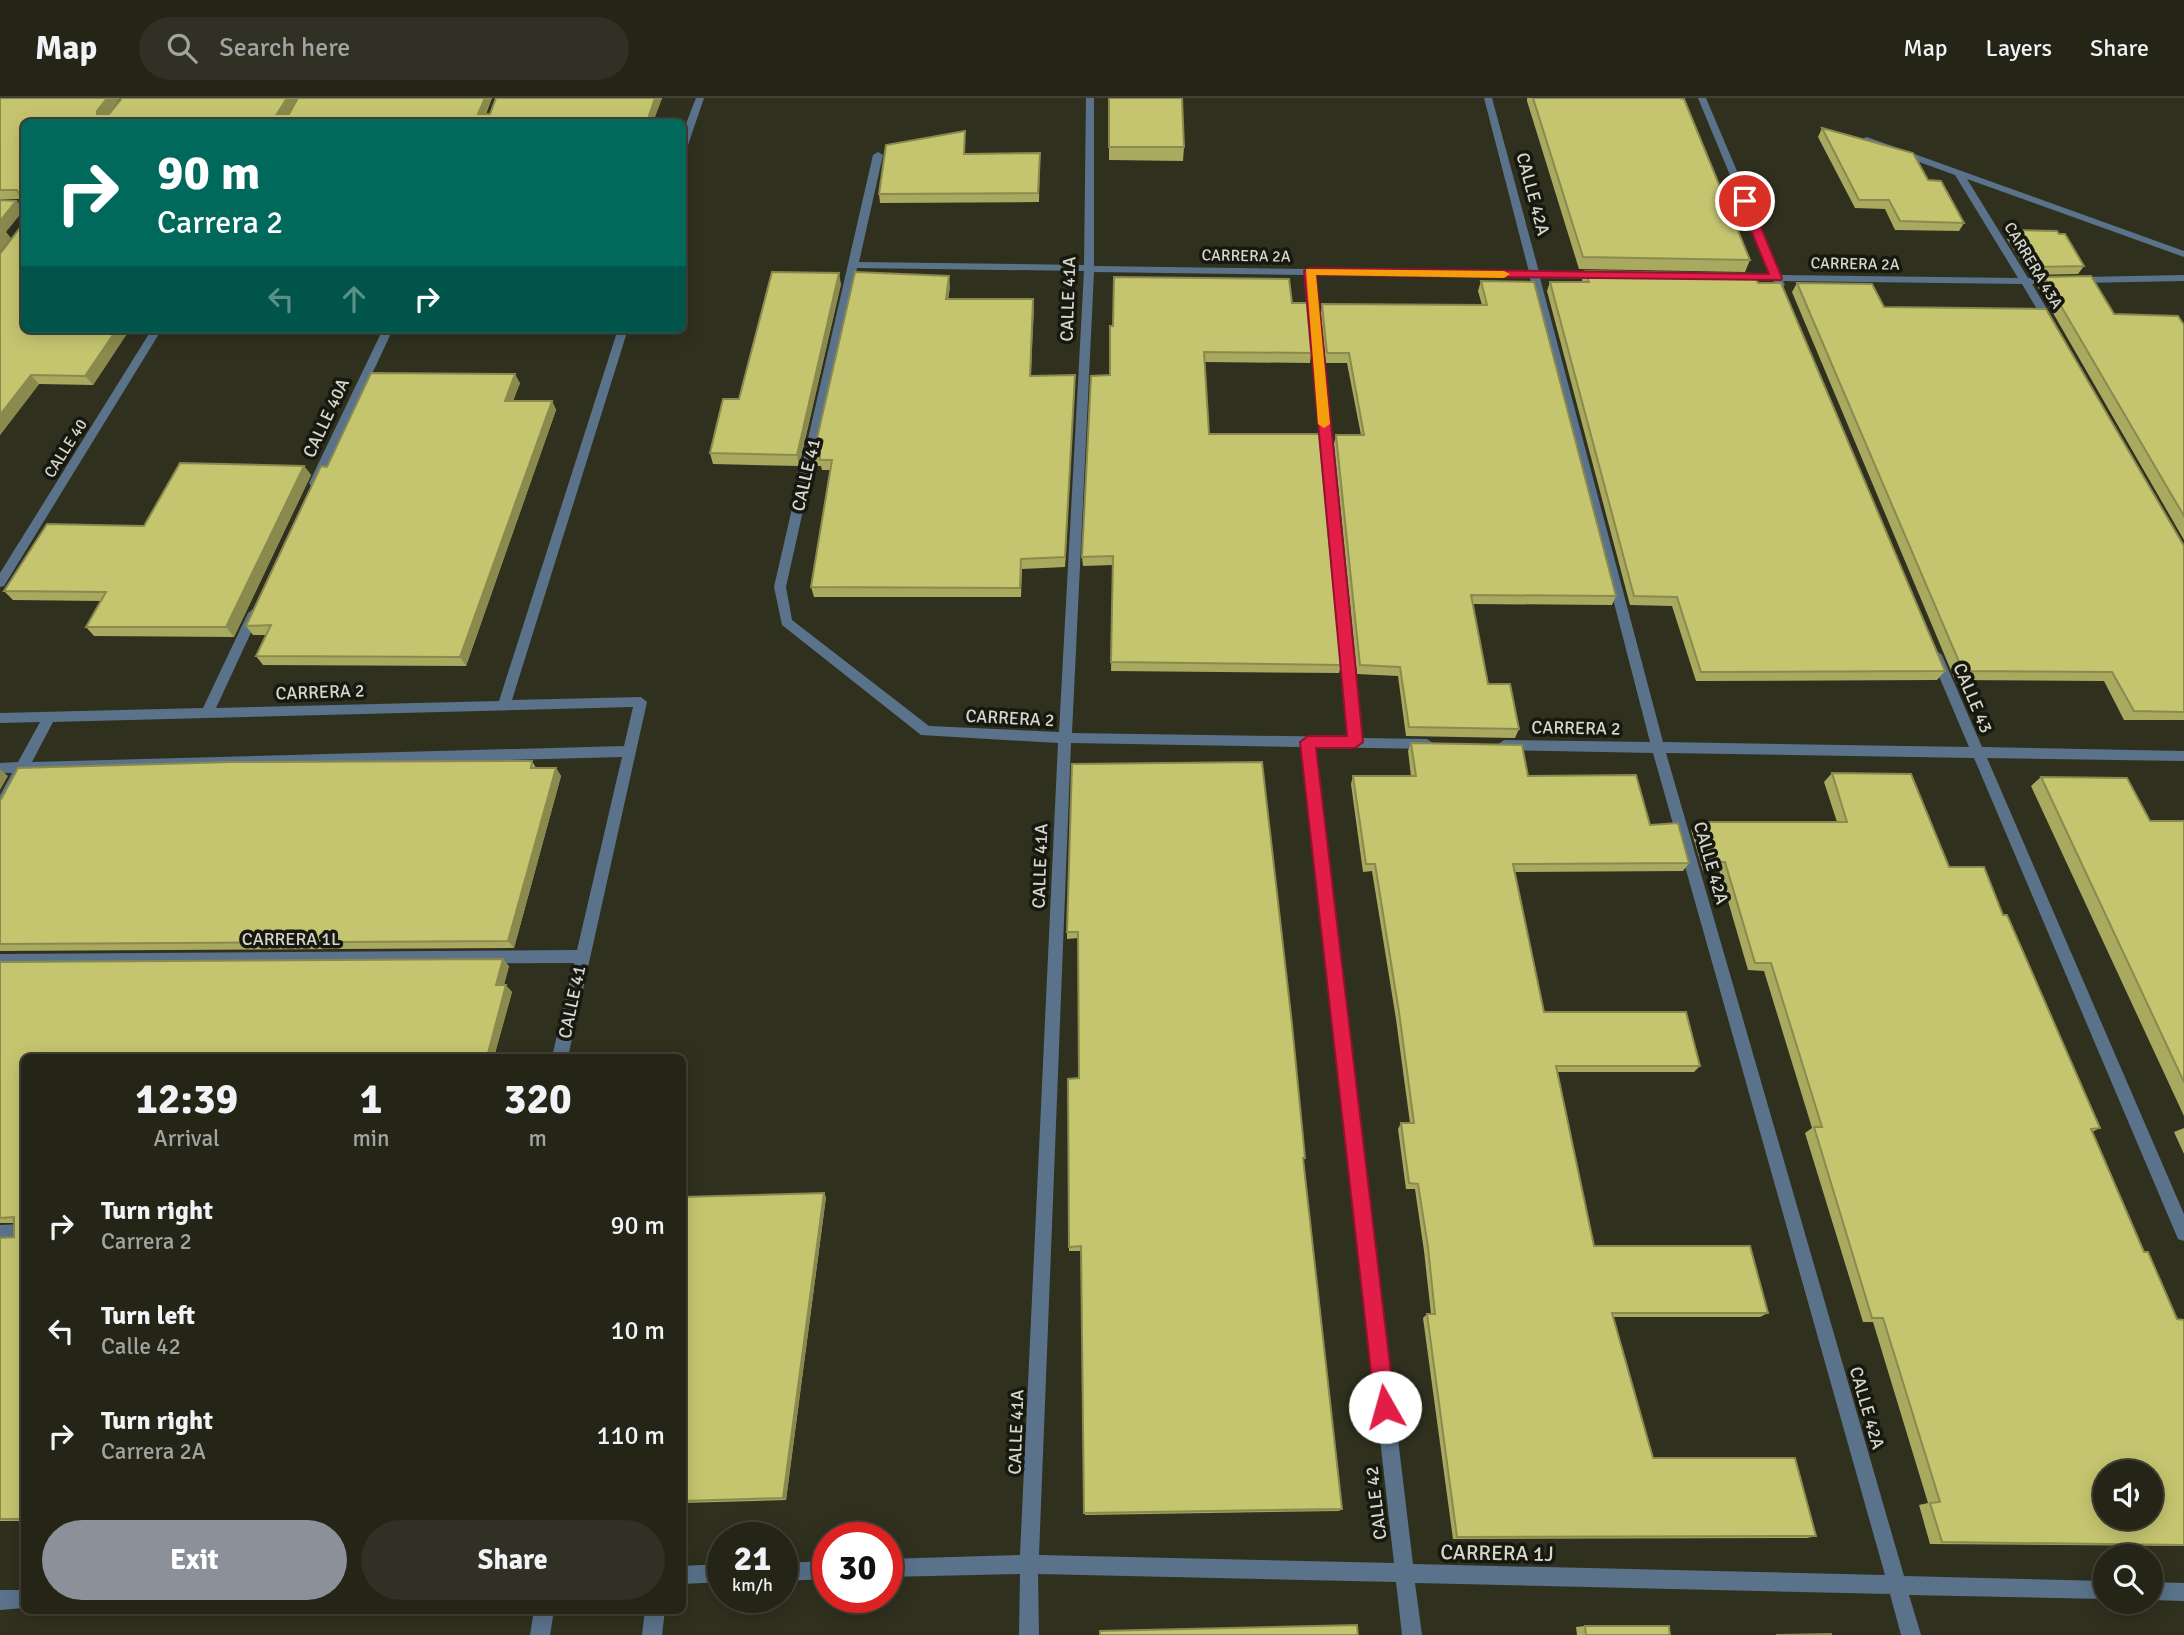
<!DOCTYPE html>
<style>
body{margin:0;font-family:Signika,sans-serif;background:#303024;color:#f1f3f6;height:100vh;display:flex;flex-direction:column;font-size:26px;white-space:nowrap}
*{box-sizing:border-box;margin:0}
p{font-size:23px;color:#a3a4a1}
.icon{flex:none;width:38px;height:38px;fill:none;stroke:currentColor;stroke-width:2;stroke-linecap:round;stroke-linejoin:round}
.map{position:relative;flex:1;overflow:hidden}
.side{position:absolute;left:21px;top:956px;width:665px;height:560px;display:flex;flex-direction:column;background:#242417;border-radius:10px;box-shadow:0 4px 18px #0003,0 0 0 2px #414136}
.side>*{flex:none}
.banner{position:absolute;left:21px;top:21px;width:665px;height:214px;border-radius:10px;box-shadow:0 4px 18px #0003,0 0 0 2px #414136;background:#00695c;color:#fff;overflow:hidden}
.buttons{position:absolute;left:2093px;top:1362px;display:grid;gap:14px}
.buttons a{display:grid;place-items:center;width:70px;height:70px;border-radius:50%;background:#242417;box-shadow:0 4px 18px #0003,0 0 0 2px #414136;font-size:35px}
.speed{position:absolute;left:707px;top:1424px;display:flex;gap:14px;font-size:35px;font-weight:700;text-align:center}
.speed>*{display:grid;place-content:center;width:91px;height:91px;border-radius:50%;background:#242417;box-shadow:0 4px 18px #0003,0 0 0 2px #414136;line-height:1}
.speed small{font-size:18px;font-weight:400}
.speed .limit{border:10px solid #d22;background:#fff;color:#111}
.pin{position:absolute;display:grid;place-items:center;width:60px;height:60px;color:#fff;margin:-30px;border:4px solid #fff;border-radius:50%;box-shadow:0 2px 7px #0007}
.me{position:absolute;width:77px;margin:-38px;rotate:353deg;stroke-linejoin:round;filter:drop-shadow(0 0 5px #0008)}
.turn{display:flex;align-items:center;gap:24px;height:147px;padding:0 21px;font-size:32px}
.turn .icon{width:91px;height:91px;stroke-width:2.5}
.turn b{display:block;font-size:49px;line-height:60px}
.lanes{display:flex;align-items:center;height:66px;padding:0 21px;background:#0003;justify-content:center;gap:35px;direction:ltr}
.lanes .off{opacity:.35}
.eta{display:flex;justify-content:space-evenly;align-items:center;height:119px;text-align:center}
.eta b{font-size:42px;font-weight:800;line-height:49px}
.cta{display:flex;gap:14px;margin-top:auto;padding:14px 21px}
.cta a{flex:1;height:80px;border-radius:42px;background:#8c9099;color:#fff;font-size:28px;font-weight:800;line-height:80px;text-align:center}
.cta a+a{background:#303024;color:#f1f3f6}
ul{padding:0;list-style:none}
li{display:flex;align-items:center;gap:21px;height:105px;padding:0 21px}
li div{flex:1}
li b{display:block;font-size:26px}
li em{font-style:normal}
header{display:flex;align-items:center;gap:42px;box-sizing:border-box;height:98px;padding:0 35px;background:#242417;border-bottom:2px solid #414136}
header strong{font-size:33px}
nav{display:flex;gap:38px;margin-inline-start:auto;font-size:24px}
.search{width:490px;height:63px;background:#303024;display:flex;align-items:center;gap:18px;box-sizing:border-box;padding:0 24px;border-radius:38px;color:#a3a4a1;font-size:26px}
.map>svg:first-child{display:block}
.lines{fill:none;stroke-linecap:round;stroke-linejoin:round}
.street{fill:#5a738b;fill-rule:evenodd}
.wall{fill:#a9a960}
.shaded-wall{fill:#8a8a4e}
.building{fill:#c5c570;stroke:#8a8a4e;stroke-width:2;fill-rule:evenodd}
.route{fill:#e11d48;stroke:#92132f;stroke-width:2}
.slow{fill:#f59e0b}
.labels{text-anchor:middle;stroke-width:7;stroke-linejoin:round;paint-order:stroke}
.far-street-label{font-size:16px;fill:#d6d6cb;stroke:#171810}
.street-label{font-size:18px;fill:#d6d6cb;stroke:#171810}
.near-street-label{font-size:21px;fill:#d6d6cb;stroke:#171810}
</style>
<header>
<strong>Map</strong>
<div class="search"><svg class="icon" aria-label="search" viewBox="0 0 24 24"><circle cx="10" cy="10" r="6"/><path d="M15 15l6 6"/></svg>Search here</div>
<nav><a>Map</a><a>Layers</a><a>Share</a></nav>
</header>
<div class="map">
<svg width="2184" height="1537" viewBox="0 0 2184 1537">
<rect width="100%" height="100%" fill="#30301f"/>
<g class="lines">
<path class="street" d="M696,0H704L687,50L682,53V36Z
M1086,0H1094V168L1529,174L1484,0H1492L1539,174L1602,175L1607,178L1602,181L1540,180L1663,644L1969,649L1930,557L1936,552L1942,557L1982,649L2184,653V663L1987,660L2184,1116V1143L2178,1141L1974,660L1666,655L1904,1478L2105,1483V1501L1909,1497L1921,1537H1901L1890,1496L1415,1485L1422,1537H1402L1396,1484L1038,1476L1039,1537H1019L1020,1476L887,1479V1461L1020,1457L1058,645L921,637L782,527L774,489L873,57L878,54L883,57L859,164L1084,167ZM857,170L1084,173L1059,634L929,628L792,522L786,489ZM1094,174L1304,177L1348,639L1072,635ZM1314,177L1530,180L1650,644L1504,642L1497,647L1504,652L1653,655L1885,1477L1413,1466L1315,649L1427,651L1434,646L1427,641L1361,640ZM1071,645L1302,649L1394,1465L1039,1457Z
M1698,0H1706L1781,177L2018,180L1955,77L1864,44V40L1867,39L2184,153V159L1967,81L2028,180L2184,177V183L2032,186L2056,226L2051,229L2047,228L2022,186L1783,183L1785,187L1780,190L1776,189L1773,182L1734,181V177L1738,176H1771Z
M0,103L24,104V110L0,109Z
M152,231H162L4,488L0,489V475Z
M383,231H393L321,385L315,389L311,388L309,385Z
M618,231H628L512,602L641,599L647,604L568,959H552L574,865L0,868V856L577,852L622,659L26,675L5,714L0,716V697L12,675H0V665L18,664L40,624L0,625V615L203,610L248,515L254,510L260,515L216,610L499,603ZM633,609L624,648L32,664L53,624Z
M24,1126V1142L0,1143V1127Z
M828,1463V1481L782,1483V1465Z
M723,1466V1484L682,1486V1468Z
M2151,1484L2184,1485V1503L2151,1502Z
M0,1492H24V1510L0,1512Z
M534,1512H554L550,1537H530Z
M645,1512H665L662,1537H642Z"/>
</g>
<path class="wall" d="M0,0H120L108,16H109L122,0H297L288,16L492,0L486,16L662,0L653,24H24L22,101H0Z
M1109,0L1184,49L1183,63L1109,62Z
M1527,0H1678L1750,162L1745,174L1579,171L1527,3Z
M1822,30L1928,82L1964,125L1959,133L1895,132L1885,111L1855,110L1818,39Z
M965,33V56L1040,55L1039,104L880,105L879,96Z
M2013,132L2059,136L2084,168L2078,176L2030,177L2007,141Z
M0,156L24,231H130L93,287L39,286L0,337Z
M1585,173L1945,573L1937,582L1696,583L1672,508L1630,507L1547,193L1550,184H1583L1582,182Z
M2044,179L2114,216L2184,227V442L2038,189Z
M1481,183L1616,498L1612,507L1473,506L1488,586L1519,631L1515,640L1406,638L1398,578L1357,576L1334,346L1336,337H1361L1347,265H1326L1321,215L1322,206L1482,207L1478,193Z
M1797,185L1884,209L2184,448V622H2124L2104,583L1955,582L1792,194Z
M841,186L799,368L713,366L710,355L739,301Z
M950,188L948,201H1033L1031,278L1075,277L1065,469L1022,471L1021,499H814L811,489L831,372H822L821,368H816L813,358Z
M1292,205L1311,255L1310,265L1204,264L1209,336L1341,567L1339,575L1111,573L1113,467L1083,468L1082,459L1110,277Z
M520,285L513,303H552L556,312L466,568L263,567L256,558L266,537H253L246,528L327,369Z
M304,368L311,377L234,539L94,538L86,529L101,503L13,502L4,493L144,428Z
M1411,645L1528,678L1650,727L1689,765L1683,773L1515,774L1544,914L1700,968L1694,974H1557L1594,1148L1768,1215L1760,1219H1613L1653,1360L1816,1438L1807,1440L1453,1441L1423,1220L1427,1216H1431L1424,1153L1415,1091H1406L1398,1031L1401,1025H1410L1396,921L1372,773L1363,774L1351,686L1353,678H1411L1408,653Z
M532,663L536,670H556L561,678L514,850L0,853V703Z
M1072,666L1305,1060L1303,1064L1342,1411L1339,1413L1085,1417L1081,1153H1069V1149L1079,980L1078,840L1067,841V834Z
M1832,675L1949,769L2003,817L2100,1030L2092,1034L2144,1154L2177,1221L2184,1222V1448L1930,1446L1919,1407L1928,1405L1873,1224H1863L1805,1035L1812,1030L1764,873L1748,872L1719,772L1703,773L1691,732L1697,724H1837L1824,684Z
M2041,679L2150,723H2184V1018L2031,688Z
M0,864L509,868L504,887L512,894L494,959H24V1423H0V1140L14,1139V1125H0Z
M2184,1030V1056L2174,1034Z
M682,1099H826L786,1402L682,1405Z
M1585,1528L1670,1537H1577L1576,1529Z"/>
<path class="shaded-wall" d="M107,0H120L103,22L97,16V13Z
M287,0H297L283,24L277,16Z
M485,0H492L482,24L478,16Z
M655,0H662L653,24H647Z
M24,92V105L20,98Z
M16,103L23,113L6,134L11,140L0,154V123Z
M839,175L841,186L799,368L797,357Z
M949,178L950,188L947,211L946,201Z
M1033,201L1034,212L1030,288V278Z
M117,231H130L93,287L85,278Z
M515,276L520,285L509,312L505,303Z
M31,277L39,286L0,337V317Z
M1075,277V287L1065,469V459Z
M552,303L556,312L466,568L460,559Z
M304,368L311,377L234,539L226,529Z
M556,670L561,678L514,850L508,843Z
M0,671L8,678L0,692Z
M503,861L509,868L502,893L496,887Z
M506,887L512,894L494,959H487Z
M824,1095L826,1099L786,1402L783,1400Z"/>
<path class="building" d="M0,0H107L97,13V16H109L122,0H287L277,16H289L298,0H485L478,16H490L496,0H655L647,24H24V92L20,98L17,92H0Z
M1109,0H1182L1184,49H1109Z
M1533,0H1678L1684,1L1750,162L1583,159Z
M1822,30L1913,55L1928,82L1941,83L1964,125L1900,123L1889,102H1859Z
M965,33L964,56L1040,55L1038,95L879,96L886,47Z
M0,102L16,103L0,123Z
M19,131H24V231H117L85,278L31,277L0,317V156Z
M2013,132L2057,133L2059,136H2065L2084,168L2036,169Z
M1585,173L1754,176L1758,185H1781L1945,573L1701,574L1677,499L1634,498L1550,184H1589Z
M772,174L839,175L797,357L710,355L723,301H739Z
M855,174L949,178L946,201H1033L1030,278L1075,277L1065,459L1021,461L1020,490L811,489L832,362H820V358H813Z
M2091,178L2114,216L2178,218L2184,227V418L2044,179Z
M1114,179L1289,181L1292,205H1307L1311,255L1204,254L1209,336H1319L1341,567L1111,564L1113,458L1082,459L1091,278L1110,277V228H1113Z
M1481,183L1534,184L1616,498L1471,497L1488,586H1510L1519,631L1409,629L1400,569L1360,567L1336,337H1364L1349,255H1327L1322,206L1487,207Z
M1797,185L1872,186L1884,209L2046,211L2184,448V614L2134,613L2112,574L1963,573Z
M371,275L515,276L505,303H552L460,559L256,558L271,527L246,528L321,368L327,369Z
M180,365L304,368L226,529H86L106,494L4,493L47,426L144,428Z
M1411,645L1522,647L1528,678L1636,677L1650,727L1678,725L1689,765L1513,766L1544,914H1686L1700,968H1556L1594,1148H1750L1768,1215H1612L1653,1360H1795L1816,1438L1457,1439L1427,1216H1435L1428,1149L1418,1086L1409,1085L1401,1025H1414L1399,914L1375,766H1366L1353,678H1416Z
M532,663L531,670H556L508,843L0,846V703L18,670L232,664Z
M1262,664L1292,926L1305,1060H1303L1342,1411L1084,1415L1081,1148L1069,1149L1068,981L1079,980L1078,834H1067L1072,666Z
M1832,675L1911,676L1949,769H1984L2003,817H2007L2100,1030L2091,1031L2144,1154H2148L2177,1221L2184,1222V1447L1942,1444L1930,1405L1940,1404L1883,1220H1872L1814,1029H1822L1771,865H1755L1725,764H1709L1697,724H1847ZM2105,1374H2151V1419H2105Z
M2041,679L2127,680L2150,723H2184V984Z
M503,861L496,887H506L487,959H24V1421H0V1140L14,1139V1119L0,1120V864Z
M824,1095L783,1400L682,1403V1099Z
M1357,1527L1358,1537H1100V1533Z
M1585,1528H1669L1670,1537H1586Z
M1831,1536V1537H1776Z"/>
<path class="route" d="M1745,100L1750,103L1782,180L1781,182L1316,177L1363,644L1355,650H1316L1395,1309L1392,1316L1385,1319L1377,1316L1375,1309L1300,644L1308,638H1347L1304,173L1310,170L1769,176L1739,103Z"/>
<path class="slow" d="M1306,171L1504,173L1510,176L1504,180L1316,177L1330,326L1324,330L1318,326Z"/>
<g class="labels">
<g class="far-street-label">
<text transform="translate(1246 157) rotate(1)" y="6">CARRERA 2A</text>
<text transform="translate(1855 165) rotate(1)" y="6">CARRERA 2A</text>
<text transform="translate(2034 167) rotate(59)" y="6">CARRERA 43A</text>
<text transform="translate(65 350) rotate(-58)" y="6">CALLE 40</text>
</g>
<g class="street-label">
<text transform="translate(1533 96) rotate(75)" y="6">CALLE 42A</text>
<text transform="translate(1068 201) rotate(-88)" y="6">CALLE 41A</text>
<text transform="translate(326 320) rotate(-65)" y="6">CALLE 40A</text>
<text transform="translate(806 377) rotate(-77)" y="6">CALLE 41</text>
<text transform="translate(320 594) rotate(-2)" y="6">CARRERA 2</text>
<text transform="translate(1973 600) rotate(67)" y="6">CALLE 43</text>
<text transform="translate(1010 620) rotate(3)" y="6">CARRERA 2</text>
<text transform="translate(1576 630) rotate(1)" y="6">CARRERA 2</text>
<text transform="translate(1711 765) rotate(74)" y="6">CALLE 42A</text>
<text transform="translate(1040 768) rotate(-88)" y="6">CALLE 41A</text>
<text x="291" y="847">CARRERA 1L</text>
<text transform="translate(572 904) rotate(-78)" y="6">CALLE 41</text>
<text transform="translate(1867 1310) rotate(74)" y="6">CALLE 42A</text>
<text transform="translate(1016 1334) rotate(-88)" y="6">CALLE 41A</text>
<text transform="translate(1376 1405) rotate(-97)" y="6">CALLE 42</text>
</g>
<g class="near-street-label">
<text transform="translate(1497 1455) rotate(1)" y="7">CARRERA 1J</text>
</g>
</g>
</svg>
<div class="buttons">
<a><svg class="icon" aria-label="sound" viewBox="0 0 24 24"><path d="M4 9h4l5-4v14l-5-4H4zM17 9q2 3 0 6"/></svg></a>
<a><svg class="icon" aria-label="search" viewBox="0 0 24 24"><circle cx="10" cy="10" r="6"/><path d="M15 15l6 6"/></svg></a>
</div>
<div class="speed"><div>21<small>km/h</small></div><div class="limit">30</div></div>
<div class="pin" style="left:1745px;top:103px;background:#d93025"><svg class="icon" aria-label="arrive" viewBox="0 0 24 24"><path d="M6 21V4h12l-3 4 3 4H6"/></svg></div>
<svg class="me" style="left:1385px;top:1309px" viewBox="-20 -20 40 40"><circle r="19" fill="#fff"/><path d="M0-13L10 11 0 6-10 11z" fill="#e11d48"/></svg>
<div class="banner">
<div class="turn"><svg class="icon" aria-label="right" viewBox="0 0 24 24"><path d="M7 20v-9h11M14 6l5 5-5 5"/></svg><div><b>90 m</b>Carrera 2</div></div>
<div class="lanes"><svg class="icon off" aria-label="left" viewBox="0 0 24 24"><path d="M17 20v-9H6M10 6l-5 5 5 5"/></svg><svg class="icon off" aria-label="ahead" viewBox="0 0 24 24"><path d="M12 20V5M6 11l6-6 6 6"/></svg><svg class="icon" aria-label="right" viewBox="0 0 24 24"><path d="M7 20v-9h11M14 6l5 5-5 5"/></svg></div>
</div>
<section class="side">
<div class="eta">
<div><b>12:39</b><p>Arrival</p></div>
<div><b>1</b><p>min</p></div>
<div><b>320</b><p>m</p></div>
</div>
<ul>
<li><svg class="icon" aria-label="right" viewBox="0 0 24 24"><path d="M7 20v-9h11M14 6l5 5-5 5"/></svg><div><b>Turn right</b><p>Carrera 2</p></div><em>90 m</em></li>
<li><svg class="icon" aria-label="left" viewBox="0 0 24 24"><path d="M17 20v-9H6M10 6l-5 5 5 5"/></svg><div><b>Turn left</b><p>Calle 42</p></div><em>10 m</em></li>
<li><svg class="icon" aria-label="right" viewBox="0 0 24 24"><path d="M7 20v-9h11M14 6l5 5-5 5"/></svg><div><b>Turn right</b><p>Carrera 2A</p></div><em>110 m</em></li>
</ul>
<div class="cta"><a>Exit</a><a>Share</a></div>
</section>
</div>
